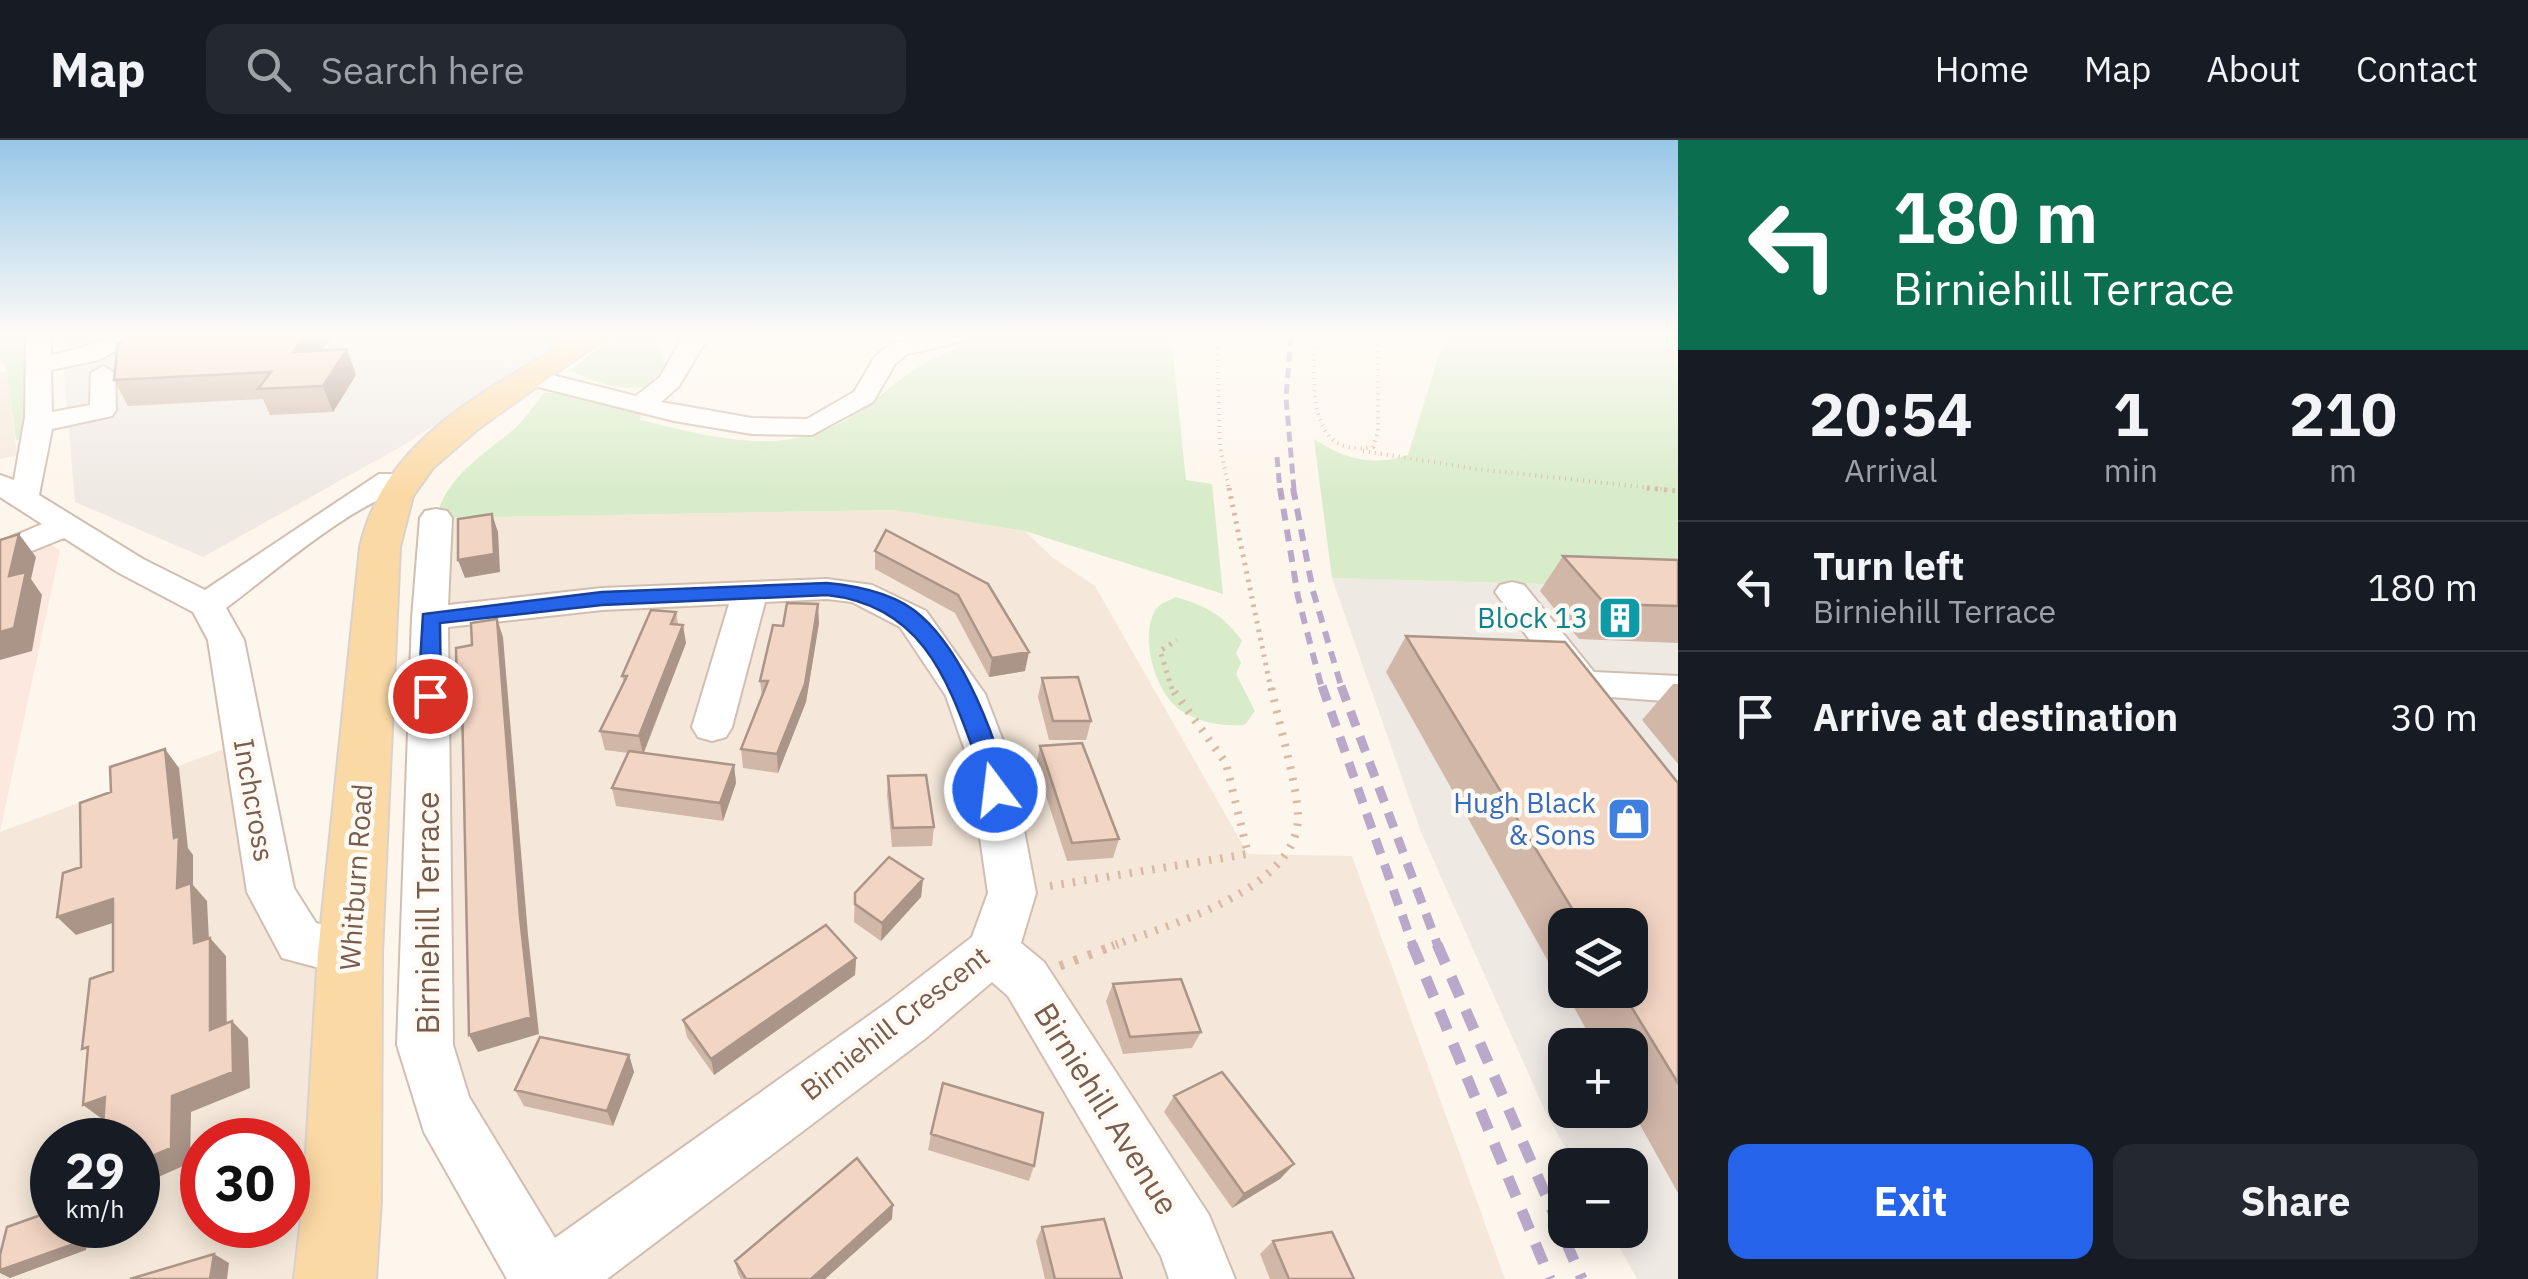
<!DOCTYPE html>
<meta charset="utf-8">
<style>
body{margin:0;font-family:"IBM Plex Sans",sans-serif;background:#242831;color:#f1f3f6;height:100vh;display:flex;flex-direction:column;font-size:38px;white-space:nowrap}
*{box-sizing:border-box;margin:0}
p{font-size:32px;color:#9ea1a6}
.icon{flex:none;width:55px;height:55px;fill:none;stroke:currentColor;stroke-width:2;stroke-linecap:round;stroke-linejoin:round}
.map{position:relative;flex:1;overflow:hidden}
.panel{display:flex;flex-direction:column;background:#171b24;width:850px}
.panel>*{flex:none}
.hud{background:#0b6e4f;color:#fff;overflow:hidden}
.controls{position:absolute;left:1548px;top:768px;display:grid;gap:20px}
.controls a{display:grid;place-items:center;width:100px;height:100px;border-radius:20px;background:#171b24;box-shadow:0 5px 25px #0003;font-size:50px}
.speed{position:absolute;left:30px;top:978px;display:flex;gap:20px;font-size:50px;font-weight:700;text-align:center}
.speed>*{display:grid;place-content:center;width:130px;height:130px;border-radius:50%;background:#171b24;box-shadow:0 5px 25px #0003;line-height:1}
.speed small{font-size:25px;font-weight:400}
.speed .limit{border:15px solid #d22;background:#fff;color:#111}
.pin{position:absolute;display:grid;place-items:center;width:85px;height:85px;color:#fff;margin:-42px;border:5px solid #fff;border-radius:50%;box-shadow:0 2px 10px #0007}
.me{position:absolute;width:110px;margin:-55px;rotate:345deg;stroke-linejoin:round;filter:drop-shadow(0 0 8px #0008)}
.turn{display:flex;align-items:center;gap:35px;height:210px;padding:0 50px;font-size:45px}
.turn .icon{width:130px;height:130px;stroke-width:2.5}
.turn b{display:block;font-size:70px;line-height:85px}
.eta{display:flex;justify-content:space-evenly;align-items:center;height:170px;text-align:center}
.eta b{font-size:60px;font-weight:700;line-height:70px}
.cta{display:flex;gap:20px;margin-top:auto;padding:20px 50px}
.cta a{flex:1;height:115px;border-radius:20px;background:#2563eb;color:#fff;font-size:40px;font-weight:700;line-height:115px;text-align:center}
.cta a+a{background:#242831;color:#f1f3f6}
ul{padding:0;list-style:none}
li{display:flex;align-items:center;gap:30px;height:130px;padding:0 50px;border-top:2px solid #363941}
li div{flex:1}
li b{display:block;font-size:38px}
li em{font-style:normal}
header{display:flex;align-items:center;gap:60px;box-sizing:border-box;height:140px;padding:0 50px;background:#171b24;border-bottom:2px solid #363941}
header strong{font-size:48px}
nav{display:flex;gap:55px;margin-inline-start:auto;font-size:35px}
.search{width:700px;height:90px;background:#242831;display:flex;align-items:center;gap:25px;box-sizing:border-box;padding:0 35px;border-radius:20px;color:#9ea1a6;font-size:38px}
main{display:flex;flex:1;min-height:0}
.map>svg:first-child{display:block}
.residential{fill:#f5e8da;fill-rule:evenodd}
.commercial{fill:#fde8e0}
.industrial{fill:#efe9e4;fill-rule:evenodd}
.green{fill:#d8ecc9}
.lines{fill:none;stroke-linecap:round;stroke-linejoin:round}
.minor-casing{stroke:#d1beb0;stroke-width:4}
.major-casing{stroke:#dad1cd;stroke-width:4}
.path-far3{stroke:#d9b8a5;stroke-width:4;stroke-dasharray:1 5;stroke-linecap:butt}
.path-far2{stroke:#d9b8a5;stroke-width:5;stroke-dasharray:2.5 6;stroke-linecap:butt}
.path-far1{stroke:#d9b8a5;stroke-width:8;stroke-dasharray:2.5 9;stroke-linecap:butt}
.path{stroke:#d9b8a5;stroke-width:9;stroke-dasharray:4 11;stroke-linecap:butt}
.minor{fill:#fff;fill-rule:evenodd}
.major{fill:#fbd9a5;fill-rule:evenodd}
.rail-far3{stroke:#b9a8c9;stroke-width:5;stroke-dasharray:10 6;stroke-linecap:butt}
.rail-far2{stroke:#b9a8c9;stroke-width:6;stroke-dasharray:12 9;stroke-linecap:butt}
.rail-far1{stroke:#b9a8c9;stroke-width:9;stroke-dasharray:16 11;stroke-linecap:butt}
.rail{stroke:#b9a8c9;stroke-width:11;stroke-dasharray:21 15;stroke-linecap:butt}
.wall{fill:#d1b7a8;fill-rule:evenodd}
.shaded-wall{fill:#aa9588}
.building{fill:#f3d5c3;stroke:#aa9588;stroke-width:2.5}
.route{fill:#2563eb;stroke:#184099;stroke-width:2.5}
.labels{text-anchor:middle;stroke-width:9;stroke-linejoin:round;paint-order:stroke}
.culture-label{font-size:28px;fill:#0d838f;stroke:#fffaf3;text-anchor:end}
.street-label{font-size:28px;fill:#7a5c4d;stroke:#fffaf3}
.shop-label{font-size:28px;fill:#366cbe;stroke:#fffaf3;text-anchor:end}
.near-street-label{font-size:32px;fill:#7a5c4d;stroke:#fffaf3}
</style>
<header>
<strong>Map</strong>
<div class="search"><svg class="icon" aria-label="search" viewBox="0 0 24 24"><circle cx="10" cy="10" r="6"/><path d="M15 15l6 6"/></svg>Search here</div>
<nav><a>Home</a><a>Map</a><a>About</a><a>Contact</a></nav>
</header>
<main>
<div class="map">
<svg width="1678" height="1139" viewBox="0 0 1678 1139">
<rect width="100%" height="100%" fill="#fdf6ec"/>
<path class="residential" d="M7,231L17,315L0,319V232Z
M894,370L1025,391L1053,418L1095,446L1248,714L1352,716L1505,1139H543L445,971L436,378Z
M243,602L271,752L350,813L309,1139H0V692ZM52,1000H138V1085H52ZM202,1000H288V1085H202Z"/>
<path class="commercial" d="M25,390L60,410L0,692V400Z"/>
<path class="industrial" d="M61,196H576L402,306L203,417L75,362Z
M1332,438L1678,448V1139H1637L1610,1090H1630V1025H1575L1546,973L1421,692ZM1565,785H1630V850H1565ZM1565,905H1630V970H1565Z"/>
<path class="green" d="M0,196H28L30,293L16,301L7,231L0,218Z
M615,196H661L657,201L666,228L649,247C618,250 597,244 570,230Z
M976,196H1171L1186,340L1212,344L1223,454L1025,391L894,370L436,378C446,337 482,315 513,290C525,280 534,265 544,253H569L642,267L640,280C714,297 785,320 854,275C875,261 894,243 915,229C935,217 957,209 976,196Z
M1445,196H1678V448L1332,438L1314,299C1344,319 1373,327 1408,315Z
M1176,457C1206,466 1224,475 1242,501L1236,513L1241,523L1236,534L1255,571L1245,585C1223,586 1205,584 1185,573C1156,558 1138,497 1156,469C1161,463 1168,461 1176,457Z"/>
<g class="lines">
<defs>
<path id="minor" d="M26,196H50L51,215C83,209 108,196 141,196L99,220L51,230L52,272L90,265L91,233L103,226L115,233L116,270L112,276L52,289L39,355L143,419L205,450L379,334H414L419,340L414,346C354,361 278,429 226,468L244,500L294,748L316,783L368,797L375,813L368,829L350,836L282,818L247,752L208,500L193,472L119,433L64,398L0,424V402L42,384L0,357V335L14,340L25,277Z
M683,196H709L679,246L661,262L752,278L807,279L854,252L876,215L891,204L926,196H969L965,201L907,214L895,224L873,262L812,295L752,294L674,281L523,243L519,238L532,230L636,256L660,237Z
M436,369L447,371L452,378L448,465L602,448L827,439L872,445L926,471L985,554L1011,622L1036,753L1021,803L1044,822L1209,1075L1235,1139H1169L1161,1116L1008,856L992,842L926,898L607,1139H507L424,992L397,905L412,478L420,378L425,371ZM827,459L852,462L900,487L946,556L969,622L988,753L972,797L888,862L555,1098L469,957L453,905L448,487L602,470L729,464L692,587L698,597L712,601L726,597L732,587L765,462Z
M1512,442L1524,445L1594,532L1678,536V562L1569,554L1495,452L1500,445Z"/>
<path id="major" d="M575,196H608L478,289L433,328L413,356L400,407L382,813L381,1061L376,1139H294L303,1061L318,813L360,407C386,295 485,254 575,196Z"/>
</defs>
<use href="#minor" class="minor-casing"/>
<use href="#major" class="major-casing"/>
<path class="path-far3" d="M1217,196L1220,306L1229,350
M1315,196C1314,243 1305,319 1373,307L1378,292V196
M1363,311L1477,329L1670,350"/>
<path class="path-far2" d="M1229,348L1271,549
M1647,348L1678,351
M1172,549L1160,511L1177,500"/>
<path class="path-far1" d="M1050,746L1248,714L1226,623L1170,546
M1112,806C1168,785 1299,750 1298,676C1297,643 1278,581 1271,546"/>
<path class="path" d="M1060,826L1118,804"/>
<use href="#minor" class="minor"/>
<use href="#major" class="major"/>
<path class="rail-far3" d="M1291,196L1286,257L1294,350
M1277,317L1280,350"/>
<path class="rail-far2" d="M1280,348L1298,457L1322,549
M1293,348L1313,451L1342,549"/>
<path class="rail-far1" d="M1322,546L1413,806
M1341,546L1438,806"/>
<path class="rail" d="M1412,804L1550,1139
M1437,804L1582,1139"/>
</g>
<path class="wall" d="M122,196H332L322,210L347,209L356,235L333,272L270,275L263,259L128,266L114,240L122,202Z
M875,411L988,444L1025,531L989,537L955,473L875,429Z
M1563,416L1678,420V503L1579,499L1540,451Z
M676,472L678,484L686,503L644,613L734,625L736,643L723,681L616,666L612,648L628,613L605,610L600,591L624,543L622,536Z
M819,483L806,562L778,633L743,628L741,609L762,557L760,541L783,486Z
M1406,496L1678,643V1053L1630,967V905H1595L1386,532ZM1565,785H1630V850H1565Z
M1042,538L1091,581L1086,600H1049L1038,557Z
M1673,544H1678V624L1642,580Z
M1040,606L1119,699L1113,718L1067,721L1036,625Z
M888,636L934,687L932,706L892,707L887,655Z
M923,739L921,757L881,801L854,782L855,753Z
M856,818L855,835L714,935L687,897L683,880Z
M1113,844L1201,892L1192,908L1123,914L1106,861Z
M629,915L634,932L613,986L524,966L515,950Z
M1174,956L1294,1024L1280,1039L1232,1068L1164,972Z
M931,994L1034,1026L1029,1041L928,1010Z
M892,1079L825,1139H741L738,1134L735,1121Z
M1042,1087L1122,1139H1045L1036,1101Z
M1273,1101L1354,1139H1270L1260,1114Z"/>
<path class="shaded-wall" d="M304,196H332L303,237L293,212Z
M347,209L356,235L333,272L323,246Z
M492,374L498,392L500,432L465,438L458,420Z
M19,394L36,417L31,439L42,455L32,511L0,520V492L9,436Z
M818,464L819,483L806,562L778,633L777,614Z
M497,479L503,497L528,795L539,894L478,912L469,895L520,777Z
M683,485L686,503L643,614L639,596Z
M1029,512L1025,531L989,537L992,518Z
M165,609L179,628L188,708L193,715V745L207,761L210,820V798L226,816L227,907L210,890L194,803L177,748Z
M734,625L736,643L723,681L720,663Z
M923,739L921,757L881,801L882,783Z
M113,759L131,777L76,795L57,777Z
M856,818L855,835L714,935L711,919Z
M232,881L248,898L250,948L191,972L190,1023L138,1046V1022L172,956Z
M629,915L634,932L613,986L607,971Z
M105,957V981L83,965Z
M1294,1024L1280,1039L1232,1068L1244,1054Z
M893,1065L892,1079L825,1139H811Z
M77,1085H90L86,1110L10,1138L0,1133V1130Z
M214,1114L229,1123L227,1139H210Z"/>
<path class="building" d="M122,196H304L293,212L347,209L323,246L258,249L271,232L114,240L118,203L122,202Z
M492,374L494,414L458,420V379Z
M886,390L988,444L1029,512L992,518L958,455L875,411Z
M19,394L9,436L26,432L14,488L0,492V400Z
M1563,416L1678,420V466L1605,464Z
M787,463L818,464L805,544L777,614L741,609L768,541H760L773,485L783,486Z
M651,470L676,472L671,484L683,485L639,596L600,591L627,536H622Z
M497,479L520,777L531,877L469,895L462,560L457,561L456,508L472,505L471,483Z
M1406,496L1565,502L1678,643V943L1621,850H1630V785H1582Z
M1078,537L1091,581H1053L1042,538Z
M1082,603L1119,699L1072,703L1040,606Z
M165,609L174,698L179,696L177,748L191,743L194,803L210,798V890L232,881L233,932L172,956L171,1008L138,1022V1000H102L105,957L83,965L88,907L82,909L90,839L113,831V759L57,777L63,733L81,727L80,663L111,652L110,627Z
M629,611L734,625L720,663L612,648Z
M926,635L934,687L893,688L888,636Z
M889,717L923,739L882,783L855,764V753Z
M826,785L856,818L711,919L683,880Z
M1181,839L1201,892L1130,897L1113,844Z
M540,897L629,915L607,971L515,950Z
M1222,932L1294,1024L1244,1054L1174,956Z
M943,943L1043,973L1034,1026L931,994Z
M857,1018L893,1065L811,1139H746L735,1121Z
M52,1071V1085H77L74,1104L0,1130V1115L7,1087Z
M1104,1079L1122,1139H1055L1042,1087Z
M1332,1092L1354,1139H1289L1273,1101Z
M214,1114L210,1139H130Z"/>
<linearGradient id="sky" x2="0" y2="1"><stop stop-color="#97c7e8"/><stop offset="0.55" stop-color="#fefbf6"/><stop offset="1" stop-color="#fefbf6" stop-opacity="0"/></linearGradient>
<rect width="1678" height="355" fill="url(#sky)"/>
<path class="route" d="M827,443C859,446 897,454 921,476C964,514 996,597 1008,650L1004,657H986C979,643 979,627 974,612C946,534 919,465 827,455L602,465L440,483L441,556L430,564L418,556L423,474L602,452Z"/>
<defs>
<symbol id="building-square" viewBox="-11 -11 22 22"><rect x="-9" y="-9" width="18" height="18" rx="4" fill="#0f9aa8" stroke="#fffaf3"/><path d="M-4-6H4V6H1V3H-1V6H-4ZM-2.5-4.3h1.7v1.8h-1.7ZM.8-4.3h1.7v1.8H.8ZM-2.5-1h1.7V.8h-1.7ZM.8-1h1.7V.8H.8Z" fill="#fff"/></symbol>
<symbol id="shop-square" viewBox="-11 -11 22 22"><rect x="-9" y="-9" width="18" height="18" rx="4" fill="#3f7fe0" stroke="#fffaf3"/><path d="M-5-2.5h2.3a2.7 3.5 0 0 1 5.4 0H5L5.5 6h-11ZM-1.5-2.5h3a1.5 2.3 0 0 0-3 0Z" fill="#fff"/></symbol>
</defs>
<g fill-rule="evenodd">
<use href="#building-square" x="1595" y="453" width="50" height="50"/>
<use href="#shop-square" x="1604" y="654" width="50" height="50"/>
</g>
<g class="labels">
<g class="culture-label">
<text x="1588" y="488">Block 13</text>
</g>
<g class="street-label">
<text transform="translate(254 660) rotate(80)" y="10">Inchcross</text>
<text transform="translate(356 737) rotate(-86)" y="10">Whitburn Road</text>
<text transform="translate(895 883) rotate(-38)" y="10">Birniehill Crescent</text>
</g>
<g class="shop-label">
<text x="1596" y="673">Hugh Black<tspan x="1596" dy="32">&amp; Sons</tspan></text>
</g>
<g class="near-street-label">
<text transform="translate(428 773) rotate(-90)" y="11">Birniehill Terrace</text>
<text transform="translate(1106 969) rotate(58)" y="11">Birniehill Avenue</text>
</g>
</g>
</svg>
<div class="controls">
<a><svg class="icon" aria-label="layers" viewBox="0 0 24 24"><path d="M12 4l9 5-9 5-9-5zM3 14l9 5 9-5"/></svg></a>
<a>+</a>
<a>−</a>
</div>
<div class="speed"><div>29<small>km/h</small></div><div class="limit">30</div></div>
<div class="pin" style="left:430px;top:556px;background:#d93025"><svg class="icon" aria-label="arrive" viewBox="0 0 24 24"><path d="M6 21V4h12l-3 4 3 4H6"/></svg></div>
<svg class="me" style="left:995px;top:650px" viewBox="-20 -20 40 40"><circle r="17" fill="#2563eb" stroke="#fff" stroke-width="3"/><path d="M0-11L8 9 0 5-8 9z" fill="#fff"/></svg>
</div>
<section class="panel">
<div class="hud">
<div class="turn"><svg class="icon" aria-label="left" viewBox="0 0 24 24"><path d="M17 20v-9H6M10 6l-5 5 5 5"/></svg><div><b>180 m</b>Birniehill Terrace</div></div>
</div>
<div class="eta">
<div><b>20:54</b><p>Arrival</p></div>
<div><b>1</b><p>min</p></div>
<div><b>210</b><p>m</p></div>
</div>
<ul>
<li><svg class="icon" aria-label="left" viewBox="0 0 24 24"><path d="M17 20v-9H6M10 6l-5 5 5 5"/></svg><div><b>Turn left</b><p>Birniehill Terrace</p></div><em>180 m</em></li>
<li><svg class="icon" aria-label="arrive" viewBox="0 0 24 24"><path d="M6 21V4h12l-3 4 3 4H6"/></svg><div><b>Arrive at destination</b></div><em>30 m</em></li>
</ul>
<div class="cta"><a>Exit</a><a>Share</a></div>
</section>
</main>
